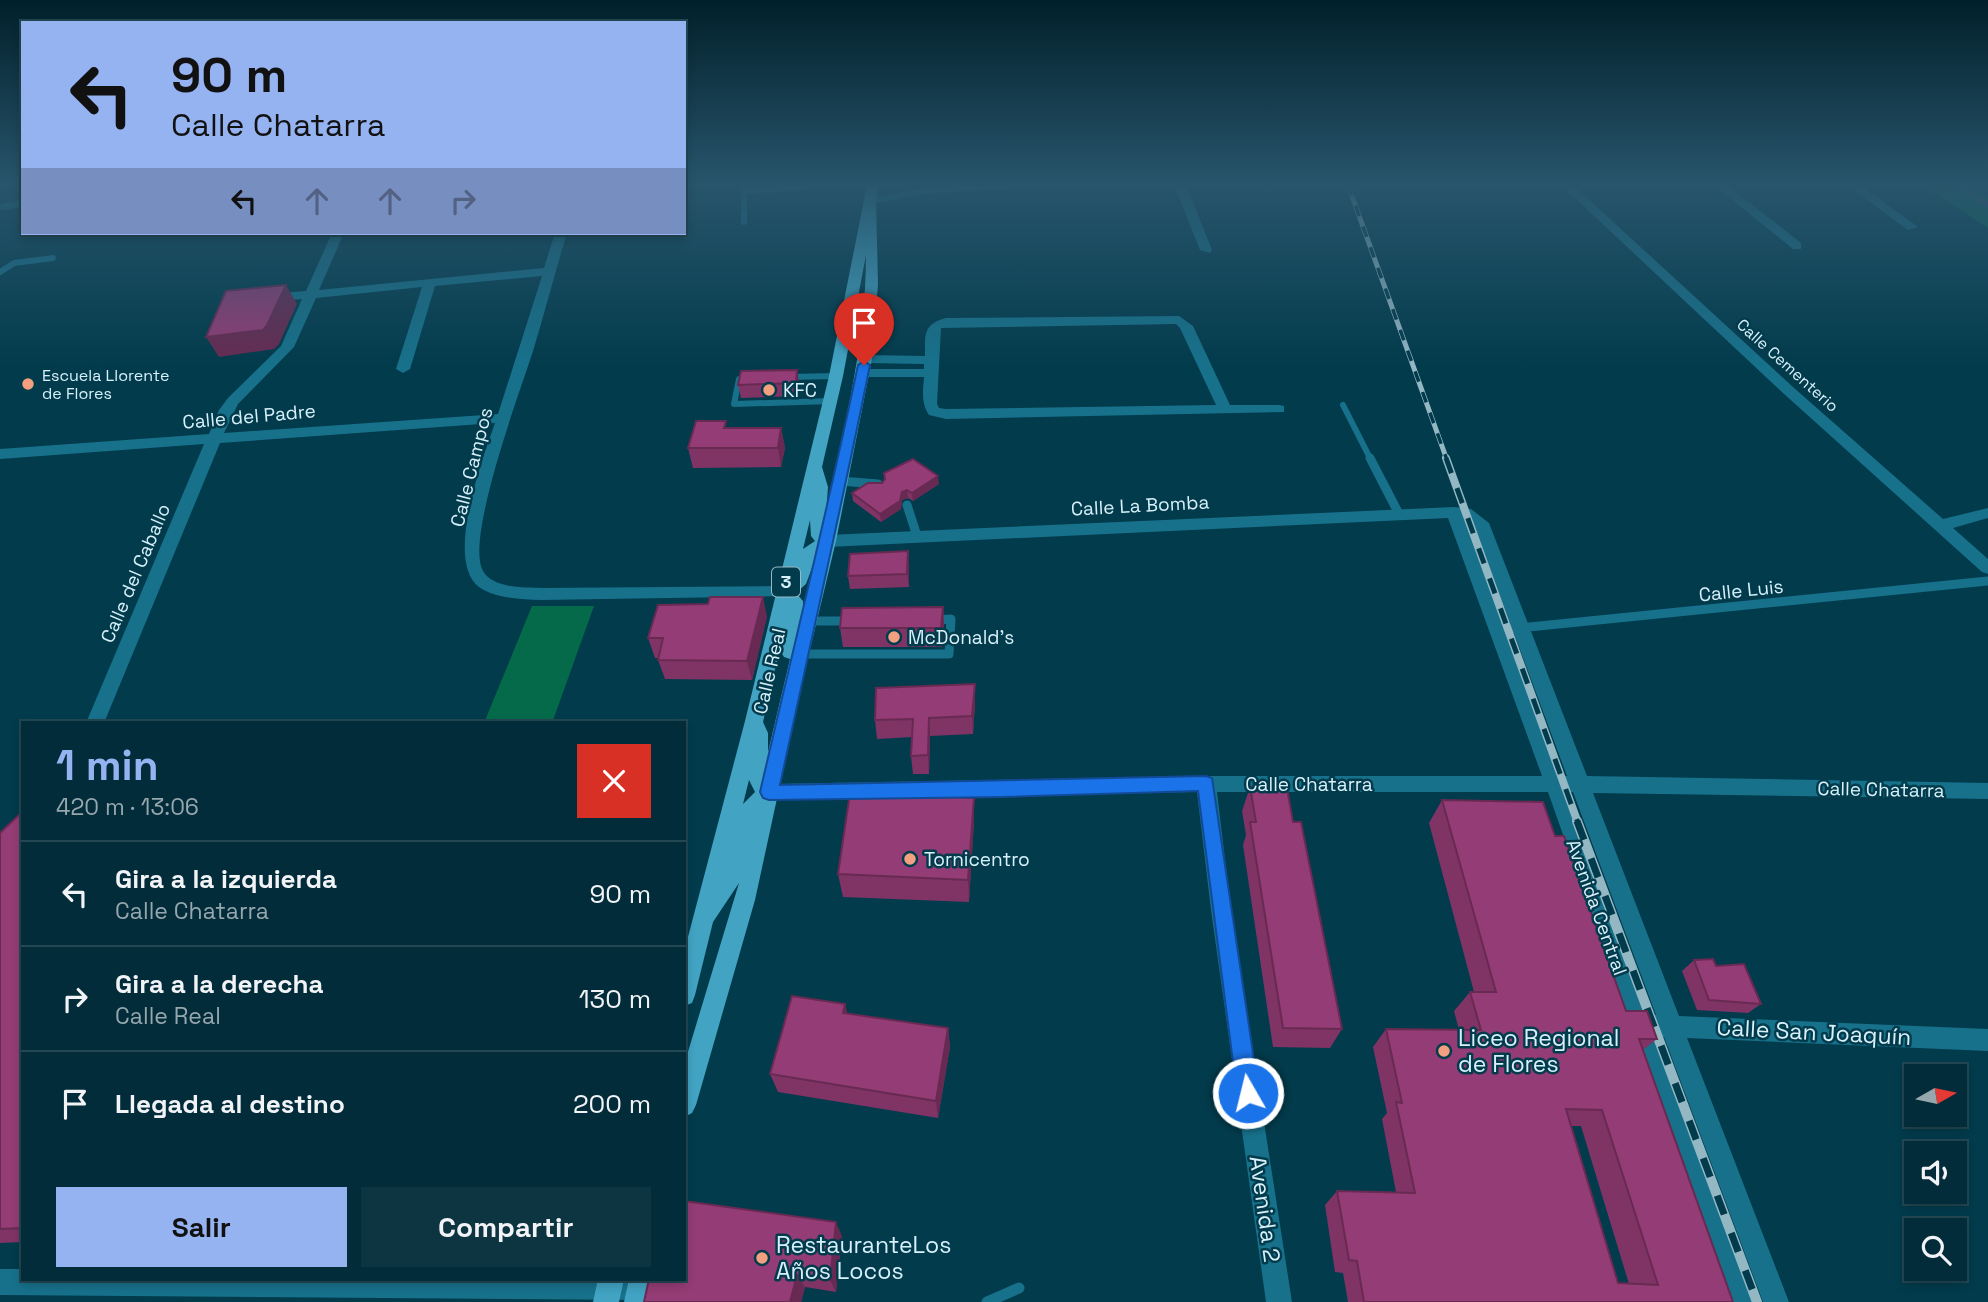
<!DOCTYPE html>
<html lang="es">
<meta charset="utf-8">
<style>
body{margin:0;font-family:"Space Grotesk",sans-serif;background:#0c3441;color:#f1f3f6;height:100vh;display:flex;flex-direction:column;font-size:26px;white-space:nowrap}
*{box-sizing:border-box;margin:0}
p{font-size:23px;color:#96a7ae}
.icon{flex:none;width:38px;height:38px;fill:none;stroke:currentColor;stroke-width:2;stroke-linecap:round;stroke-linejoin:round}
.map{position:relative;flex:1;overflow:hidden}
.drawer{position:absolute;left:21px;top:721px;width:665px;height:560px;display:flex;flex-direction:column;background:#022c39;border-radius:0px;box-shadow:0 4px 10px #0003,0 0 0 2px #234853}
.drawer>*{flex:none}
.hud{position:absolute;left:21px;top:21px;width:665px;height:214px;border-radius:0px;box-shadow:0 4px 10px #0003,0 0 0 2px #234853;background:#95b2f1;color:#111;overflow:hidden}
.needle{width:46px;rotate:81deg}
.controls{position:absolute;left:1904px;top:1064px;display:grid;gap:14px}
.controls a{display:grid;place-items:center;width:63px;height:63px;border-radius:0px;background:#022c39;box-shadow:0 4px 10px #0003,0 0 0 2px #234853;font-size:35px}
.pin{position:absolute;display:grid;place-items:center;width:60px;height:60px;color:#fff;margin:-72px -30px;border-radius:50% 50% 50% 0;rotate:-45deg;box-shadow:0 0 7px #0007}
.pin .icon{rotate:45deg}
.me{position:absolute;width:77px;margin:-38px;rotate:352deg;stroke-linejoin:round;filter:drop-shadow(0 0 5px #0008)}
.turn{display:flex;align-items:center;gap:24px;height:147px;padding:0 35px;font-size:32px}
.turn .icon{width:91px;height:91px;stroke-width:2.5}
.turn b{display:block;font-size:49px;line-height:60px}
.lanes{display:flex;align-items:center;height:66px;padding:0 35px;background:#0003;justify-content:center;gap:35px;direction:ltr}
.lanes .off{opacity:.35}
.round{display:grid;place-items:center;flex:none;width:74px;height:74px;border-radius:0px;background:#0c3441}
.overview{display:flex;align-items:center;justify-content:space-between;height:119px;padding:0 35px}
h1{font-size:42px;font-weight:800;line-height:52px;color:#95b2f1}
.button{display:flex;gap:14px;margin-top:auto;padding:14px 35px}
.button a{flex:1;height:80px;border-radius:0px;background:#95b2f1;color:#111;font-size:28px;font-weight:800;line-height:80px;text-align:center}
.button a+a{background:#0c3441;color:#f1f3f6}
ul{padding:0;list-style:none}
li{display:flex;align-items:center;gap:21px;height:105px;padding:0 35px;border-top:2px solid #234853}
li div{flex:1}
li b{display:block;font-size:26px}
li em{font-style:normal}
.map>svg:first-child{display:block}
.green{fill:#056a4a}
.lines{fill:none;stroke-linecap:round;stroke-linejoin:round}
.stream{stroke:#514e7e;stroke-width:4.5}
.service-far2{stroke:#17718b;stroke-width:6}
.service-far1{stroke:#17718b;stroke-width:9}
.service{stroke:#17718b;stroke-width:11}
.minor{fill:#17718b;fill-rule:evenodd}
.primary{fill:#42a3c3;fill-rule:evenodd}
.rail-far2-casing{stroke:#94b7c4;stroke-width:5}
.rail-far1-casing{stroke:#94b7c4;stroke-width:8}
.rail-casing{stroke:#94b7c4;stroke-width:10}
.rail-far2{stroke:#023b4c;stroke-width:3.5;stroke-dasharray:11;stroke-linecap:butt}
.rail-far1{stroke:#023b4c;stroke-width:5;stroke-dasharray:16;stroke-linecap:butt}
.rail{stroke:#023b4c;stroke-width:7;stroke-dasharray:20;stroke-linecap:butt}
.wall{fill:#7f3465;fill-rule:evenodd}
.shaded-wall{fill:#682a52}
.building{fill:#943c75;stroke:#682a52;stroke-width:2;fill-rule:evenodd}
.route{fill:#1a73e8;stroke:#114b97;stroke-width:2}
.poi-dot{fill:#f2a07f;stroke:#023b4c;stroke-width:2.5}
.labels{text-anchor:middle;stroke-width:5;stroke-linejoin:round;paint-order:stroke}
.far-street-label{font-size:16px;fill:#d7f0fa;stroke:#023b4c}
.far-poi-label{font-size:16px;fill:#d7f0fa;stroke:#023b4c;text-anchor:start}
.shield{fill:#023b4c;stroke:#97bac6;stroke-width:2}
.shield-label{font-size:18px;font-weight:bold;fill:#d7f0fa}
.poi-label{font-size:19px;fill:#d7f0fa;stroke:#023b4c;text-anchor:start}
.street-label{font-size:19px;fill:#d7f0fa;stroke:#023b4c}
.near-street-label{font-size:23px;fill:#d7f0fa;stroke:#023b4c}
.near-poi-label{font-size:23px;fill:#d7f0fa;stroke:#023b4c;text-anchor:start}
</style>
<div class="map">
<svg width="1988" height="1302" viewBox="0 0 1988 1302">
<rect width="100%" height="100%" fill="#023b4c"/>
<path class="green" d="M1922,185H1969L1988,197V228Z
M532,606H594L552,723H484Z"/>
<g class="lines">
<path class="stream" d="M1956,185L1988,204"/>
<path class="service-far2" d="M744,185V222
M744,191L827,185
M0,272L14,263L53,258
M789,377L836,376
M751,378L739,379L734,404L831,401
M1343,405L1371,460"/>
<path class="service-far1" d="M1370,458L1399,514
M840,481L878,484
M907,505L917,536
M808,621H850
M1498,630L1988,581
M799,654H949L951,619L934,620"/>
<path class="service" d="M987,1302L1019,1288"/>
<path class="minor" d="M961,185H1022L1016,188L932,193L871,204L865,201L871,198L932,187Z
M1174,185H1186L1212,250L1210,253L1200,250Z
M1561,185H1573L1793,387L1943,519L1988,508V518L1953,528L1988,559V574L1982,572L1783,393Z
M1714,185H1727L1801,243V249H1793Z
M1847,185H1860L1918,227L1908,230Z
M23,200V207L0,210V204Z
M332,233H344L319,290L544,268L555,233H567C555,272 545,312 533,351C520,392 467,533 482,569C491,589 524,587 541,588L783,586L791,592L789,596L541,600C521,599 496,599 479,587C444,560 483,458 495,423L220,443L104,723H86L204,444L0,459V449L209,434L219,410L228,398L281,346L302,299L271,302L265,298L271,294L306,291ZM542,276L498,414L224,433L238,404L294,347L316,298L422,287L396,369L403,373L410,369L435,286Z
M1179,316L1193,326L1230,405H1279L1284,406V412L946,419L929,415C921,403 923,391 924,377H862L855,373L862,369H924V364L865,363L858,359L865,355L925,356C925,335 923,324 946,318ZM1176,324L1180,328L1216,405L946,409L939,408L937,404L941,328Z
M1454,507L1471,509L1489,523L1587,776L1988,783V799L1593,793L1679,1016L1988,1029V1051L1687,1038L1789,1302H1763L1664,1037H1655L1753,1302H1727L1548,792H1217L1231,910L1292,1302H1266L1211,910L1197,792L769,800L762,798L759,792L762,786L769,784L1206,776H1542L1448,518L828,547L820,541L828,535ZM1465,520L1474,526L1567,776H1562ZM1567,792H1573L1656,1015L1647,1014Z
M0,1269H23V1279H650L653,1287L649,1296L640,1300L0,1295Z"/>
<path class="primary" d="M867,185H879L876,200L878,284L872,359L836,541L802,683L755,900L696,1105L692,1113L684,1117V1065L739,883L713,922L695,995L692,1003L684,1006V952L745,721L829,376ZM866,255C866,343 844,428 826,513L828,487L822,467L843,376ZM810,520L811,536L815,541L803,549ZM816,557L803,610V601L796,593L806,584ZM783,635L781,652L784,657L790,659L768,752V733L763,722ZM749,780L755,792L743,804Z
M598,1279H624L619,1302H593Z
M629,1279H655L650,1302H624Z"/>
<defs>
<path id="rail-far2" d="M1348,185L1447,460"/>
<path id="rail-far1" d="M1446,458L1578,823"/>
<path id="rail" d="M1577,821L1757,1302"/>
</defs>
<use href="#rail-far2" class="rail-far2-casing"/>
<use href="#rail-far1" class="rail-far1-casing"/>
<use href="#rail" class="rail-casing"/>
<use href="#rail-far2" class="rail-far2"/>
<use href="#rail-far1" class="rail-far1"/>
<use href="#rail" class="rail"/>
</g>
<path class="wall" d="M797,370L799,383L798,396L741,398L738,385Z
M727,428H781L785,448L781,467L693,468L688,448Z
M884,473L939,484L913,501L908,498L902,500L901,509L881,522L853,501L852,493L882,483L884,479Z
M909,565V587L850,589L848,576Z
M943,607L944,626L942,647H843L840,628Z
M767,616L752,680L665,679L658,660V658H655L648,638Z
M975,684V703L973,734L930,736L929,774H913L911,756L912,737L877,739L875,720Z
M1250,787L1293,822L1342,1029L1330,1048L1273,1047L1243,845L1246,835L1242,811Z
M1442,800L1555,836L1626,1011L1657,1039L1643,1050L1733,1302H1348L1343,1273L1335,1272L1325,1205L1337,1191L1396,1192L1382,1119L1387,1113L1373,1047L1386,1029L1459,1030L1454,1011L1470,992H1474L1429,823ZM1571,1126H1581L1629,1284L1618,1283Z
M23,811V1242L0,1243V833Z
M974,821L969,902L843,897L838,874Z
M1694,960L1761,1004L1748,1013L1697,1010L1682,971Z
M848,1014L948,1028L950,1047L938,1118L778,1092L770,1074Z
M842,1236L836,1292L805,1287L801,1302H644Z"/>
<path class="shaded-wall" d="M286,285L297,304L279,344L274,349L219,357L206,337Z
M797,370L799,383L798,396L796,383Z
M781,428L785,448L781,467L778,448Z
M938,476L939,484L913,501L912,493Z
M907,490L908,498L902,500L901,509L881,522L880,514L902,492Z
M908,551L909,565V587L907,574Z
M763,597L767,616L752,680L747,661Z
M943,607L944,626L942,647L941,628Z
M975,684V703L973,734L972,716Z
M929,718L930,736L929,774L928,755Z
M974,798V821L969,902L968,880Z
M684,897L688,904L684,919Z
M845,1004L850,1023L843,1013Z
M948,1028L950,1047L938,1118L936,1101Z
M836,1222L842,1236L836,1292L830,1280Z
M797,1275L805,1287L801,1302H790Z"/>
<path class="building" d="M286,285L267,325L263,330L206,337L226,291Z
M797,370L796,383L738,385L741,371Z
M696,421H726L724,428H781L778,448H688Z
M913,459L938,476L912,493L907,490L902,492L900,501L880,514L852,493L868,483H882L885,479L884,473Z
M908,551L907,574L848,576L850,554Z
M710,597H763L747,661L658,660L663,638H648L658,605L708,604Z
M943,607L941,628H840L842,608Z
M975,684L972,716L929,718L928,755L911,756L913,719L875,720L876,688Z
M1250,787L1287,788L1293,822H1301L1342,1029L1283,1028L1250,822H1256Z
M850,793L974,798L968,880L838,874Z
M1442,800L1543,802L1555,836H1564L1626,1011H1647L1657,1039H1639L1733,1302H1364L1357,1261L1349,1260L1337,1191L1415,1193L1396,1102L1402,1103L1386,1029L1481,1030L1470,992H1496ZM1566,1109L1602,1110L1658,1285L1618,1283Z
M23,811V1228L0,1229V833Z
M1713,959L1716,966L1744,964L1761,1004L1709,1000L1694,960Z
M792,996L845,1004L843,1013L948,1028L936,1101L770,1074Z
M684,1201L836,1222L830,1280L797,1275L790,1302H644L649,1279H684Z"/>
<linearGradient id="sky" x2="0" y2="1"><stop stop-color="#01202a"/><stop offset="0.5" stop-color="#28556c"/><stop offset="1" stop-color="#28556c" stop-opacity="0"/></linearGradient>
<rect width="1988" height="367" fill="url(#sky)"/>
<path class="route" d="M864,361L870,365C842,505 810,645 780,785L1206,776L1212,778L1259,1093L1256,1100L1248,1104L1241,1100L1237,1093L1198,791L1002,797L769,800L763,798L760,792C793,650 828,508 858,365Z"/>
<g class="poi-dot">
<circle cx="28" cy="384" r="7"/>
<circle cx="769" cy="390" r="7"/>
<circle cx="894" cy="637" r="7"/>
<circle cx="910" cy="859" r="7"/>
<circle cx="1444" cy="1051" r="7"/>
<circle cx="762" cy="1258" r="7"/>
</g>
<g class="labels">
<g class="far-street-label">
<text transform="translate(1788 365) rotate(42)" y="6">Calle Cementerio</text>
</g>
<g class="far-poi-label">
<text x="42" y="381">Escuela Llorente<tspan x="42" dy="18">de Flores</tspan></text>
</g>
<rect class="shield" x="772" y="567.5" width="28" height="29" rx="5"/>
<g class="shield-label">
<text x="786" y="588">3</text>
</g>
<g class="poi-label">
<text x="783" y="397">KFC</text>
<text x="908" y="644">McDonald's</text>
<text x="924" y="866">Tornicentro</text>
</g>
<g class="street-label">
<text transform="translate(249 416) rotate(-5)" y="7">Calle del Padre</text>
<text transform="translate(471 467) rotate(-76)" y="7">Calle Campos</text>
<text transform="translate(1140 505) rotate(-3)" y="7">Calle La Bomba</text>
<text transform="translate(135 573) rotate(-67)" y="7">Calle del Caballo</text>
<text transform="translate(1741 590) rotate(-6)" y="7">Calle Luis</text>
<text transform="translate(769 671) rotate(-77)" y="7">Calle Real</text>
<text x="1309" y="791">Calle Chatarra</text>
<text transform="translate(1881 789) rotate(1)" y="7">Calle Chatarra</text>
<text transform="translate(1597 907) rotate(70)" y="7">Avenida Central</text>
</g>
<g class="near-street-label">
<text transform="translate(1814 1032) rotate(3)" y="8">Calle San Joaquín</text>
<text transform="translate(1265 1209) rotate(82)" y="8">Avenida 2</text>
</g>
<g class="near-poi-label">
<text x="1458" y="1046">Liceo Regional<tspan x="1458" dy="26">de Flores</tspan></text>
<text x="776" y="1253">RestauranteLos<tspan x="776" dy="26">Años Locos</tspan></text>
</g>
</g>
</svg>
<div class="controls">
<a><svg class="needle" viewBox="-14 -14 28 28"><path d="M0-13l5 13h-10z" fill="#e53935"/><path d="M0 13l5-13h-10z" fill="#96a7ae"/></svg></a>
<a><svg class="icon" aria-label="sound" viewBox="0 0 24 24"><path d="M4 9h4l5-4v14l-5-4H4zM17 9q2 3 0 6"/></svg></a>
<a><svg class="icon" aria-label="search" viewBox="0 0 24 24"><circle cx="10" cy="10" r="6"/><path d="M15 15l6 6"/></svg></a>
</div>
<div class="pin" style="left:864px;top:365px;background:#d93025"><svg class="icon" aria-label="arrive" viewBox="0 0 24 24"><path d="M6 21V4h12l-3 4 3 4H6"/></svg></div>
<svg class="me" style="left:1248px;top:1093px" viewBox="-20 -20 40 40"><circle r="17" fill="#1a73e8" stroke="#fff" stroke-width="3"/><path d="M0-11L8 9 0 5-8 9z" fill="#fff"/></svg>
<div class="hud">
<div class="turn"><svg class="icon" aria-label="left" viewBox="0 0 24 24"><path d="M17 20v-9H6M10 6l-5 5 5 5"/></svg><div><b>90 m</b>Calle Chatarra</div></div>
<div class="lanes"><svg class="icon" aria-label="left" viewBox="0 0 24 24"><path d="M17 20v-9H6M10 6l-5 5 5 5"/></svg><svg class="icon off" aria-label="ahead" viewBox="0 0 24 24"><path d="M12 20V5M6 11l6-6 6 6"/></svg><svg class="icon off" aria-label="ahead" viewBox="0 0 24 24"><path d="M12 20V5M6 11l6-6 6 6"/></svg><svg class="icon off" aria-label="right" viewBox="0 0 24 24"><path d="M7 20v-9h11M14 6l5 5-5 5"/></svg></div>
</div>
<section class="drawer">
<div class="overview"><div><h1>1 min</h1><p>420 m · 13:06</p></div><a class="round" style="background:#d93025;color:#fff"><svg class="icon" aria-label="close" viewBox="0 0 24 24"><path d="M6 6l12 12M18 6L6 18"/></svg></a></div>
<ul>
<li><svg class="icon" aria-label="left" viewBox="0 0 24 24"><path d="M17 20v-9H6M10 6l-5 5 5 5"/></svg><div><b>Gira a la izquierda</b><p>Calle Chatarra</p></div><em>90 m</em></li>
<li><svg class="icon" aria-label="right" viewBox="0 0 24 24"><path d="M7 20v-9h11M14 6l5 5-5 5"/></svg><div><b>Gira a la derecha</b><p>Calle Real</p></div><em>130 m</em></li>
<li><svg class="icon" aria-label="arrive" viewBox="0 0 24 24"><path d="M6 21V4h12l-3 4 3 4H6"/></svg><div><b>Llegada al destino</b></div><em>200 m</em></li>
</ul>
<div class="button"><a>Salir</a><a>Compartir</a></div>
</section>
</div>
